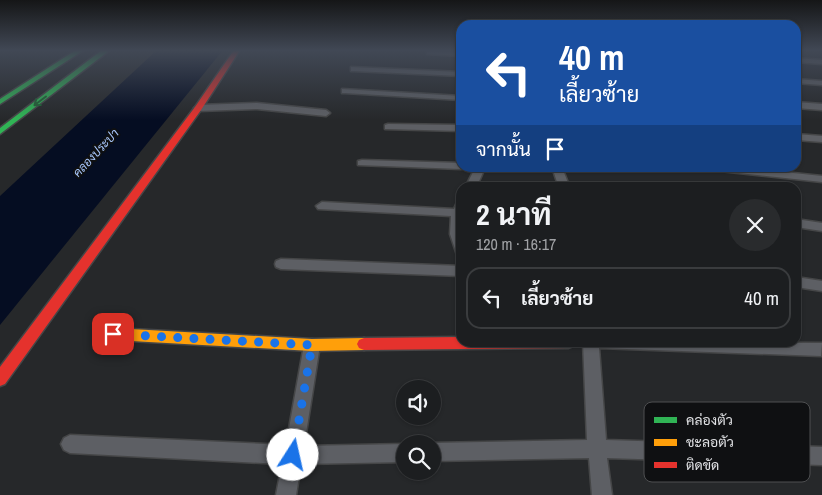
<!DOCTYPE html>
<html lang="th">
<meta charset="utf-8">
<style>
body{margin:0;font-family:"Archivo Narrow",Sarabun,sans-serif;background:#292b2d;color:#f1f3f6;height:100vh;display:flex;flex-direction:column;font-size:19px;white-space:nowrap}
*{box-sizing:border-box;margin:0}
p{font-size:16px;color:#a0a2a5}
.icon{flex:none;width:28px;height:28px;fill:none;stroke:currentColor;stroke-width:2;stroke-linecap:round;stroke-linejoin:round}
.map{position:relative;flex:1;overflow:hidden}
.details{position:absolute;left:456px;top:182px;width:345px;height:165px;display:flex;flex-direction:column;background:#1c1e20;border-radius:15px;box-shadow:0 1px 4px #0004,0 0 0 1px #3a3c3e}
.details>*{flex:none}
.top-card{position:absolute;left:456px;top:20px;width:345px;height:152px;border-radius:15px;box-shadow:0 1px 4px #0004,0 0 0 1px #3a3c3e;background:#1a4fa0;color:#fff;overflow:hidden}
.fabs{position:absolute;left:396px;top:380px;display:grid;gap:10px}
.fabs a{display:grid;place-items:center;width:45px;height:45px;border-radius:50%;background:#1c1e20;box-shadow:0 1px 4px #0004,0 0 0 1px #3a3c3e;font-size:25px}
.pin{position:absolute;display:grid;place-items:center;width:42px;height:42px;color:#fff;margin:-21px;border-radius:10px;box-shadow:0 2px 8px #0006}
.me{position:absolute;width:55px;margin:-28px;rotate:10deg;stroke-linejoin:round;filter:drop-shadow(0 0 4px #0008)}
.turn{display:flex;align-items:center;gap:18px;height:105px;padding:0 20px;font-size:22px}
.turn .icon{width:65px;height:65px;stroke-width:2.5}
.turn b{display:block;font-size:35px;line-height:42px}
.then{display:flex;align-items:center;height:48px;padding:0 20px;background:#0003;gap:10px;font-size:19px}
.round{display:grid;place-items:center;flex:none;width:52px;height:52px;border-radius:26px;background:#292b2d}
.overview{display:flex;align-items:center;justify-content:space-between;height:85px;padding:0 20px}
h1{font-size:30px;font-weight:700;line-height:38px}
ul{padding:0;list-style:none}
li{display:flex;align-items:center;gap:15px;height:62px;margin:0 10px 8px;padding:0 10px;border:2px solid #3a3c3e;border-radius:15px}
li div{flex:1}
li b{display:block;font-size:19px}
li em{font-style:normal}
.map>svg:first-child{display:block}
.water{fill:#050d22}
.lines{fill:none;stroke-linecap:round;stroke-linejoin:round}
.street-casing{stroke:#454647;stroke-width:3}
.fast-casing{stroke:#454647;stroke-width:3}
.slow-casing{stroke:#454647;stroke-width:3}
.jam-casing{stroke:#454647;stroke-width:3}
.street{fill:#5d5f64;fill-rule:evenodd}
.fast{fill:#30b455;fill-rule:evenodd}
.slow{fill:#ff9f0a;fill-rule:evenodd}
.jam{fill:#e5322d;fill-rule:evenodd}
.oneway{stroke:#206234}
.route{stroke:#1a73e8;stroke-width:9;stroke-dasharray:0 16.2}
.labels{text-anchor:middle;stroke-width:4;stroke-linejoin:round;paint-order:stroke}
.far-water-label{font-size:12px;font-style:italic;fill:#a8c6fb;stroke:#0f1012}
.key{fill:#0f1012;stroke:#4e4f51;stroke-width:1}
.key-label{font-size:14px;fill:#e1e2e5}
</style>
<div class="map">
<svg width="822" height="495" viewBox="0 0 822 495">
<rect width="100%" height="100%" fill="#26282a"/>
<path class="water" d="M157,50H223L0,325V196Z"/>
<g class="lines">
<defs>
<path id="street" d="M429,51L461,52V56L427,54V52Z
M796,58L822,60V64L796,62Z
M351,67L461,72V76L354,71H351Z
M796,79L822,81V85L796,83Z
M342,89L461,96V100L345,93H342Z
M796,102L822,104V110L796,108Z
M257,103L326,110L330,113L326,116L257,109L198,111L194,108L198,105Z
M388,124L461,125V131L385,129V125Z
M796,134L822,136V142L796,140Z
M362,160L461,163V168H465L461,169L358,165V161Z
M475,168H485L476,188H465Z
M555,168H565L563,170L570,188H559L553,170Z
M715,168H744L822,176V182L720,171Z
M322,202L454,209L457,202H461V256L457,255L450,234L451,216L318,209L316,206Z
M796,219L822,223V231L796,227Z
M281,259L461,266V276L281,269L276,267L275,264L276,261Z
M796,277L822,281V291L796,287Z
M312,339L317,340L320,345L304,446L405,444V462L301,464L296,495H276L282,464L70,453L64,450L61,444L64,438L70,435L286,445L304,345L307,340Z
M583,342L822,343L821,356L599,348L606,440L822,447V465L607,458L612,495H592L589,458L432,461V444H430L432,443L587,440Z"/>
<path id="fast" d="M76,50H84L0,104V99Z
M102,50H110L0,134V128Z"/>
<path id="slow" d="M113,328L312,339L364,338L369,340L371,344L369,348L364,350L312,351L113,340L108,338L106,334L108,330Z"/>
<path id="jam" d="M234,50H240L201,110L5,384L0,386V367L195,107Z
M461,337V342H575L573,346L568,348L364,350L359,348L357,344L359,340L364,338Z"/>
</defs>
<use href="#street" class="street-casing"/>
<use href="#fast" class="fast-casing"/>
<use href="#slow" class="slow-casing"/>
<use href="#jam" class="jam-casing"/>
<use href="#street" class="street"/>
<use href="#fast" class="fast"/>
<use href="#slow" class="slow"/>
<use href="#jam" class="jam"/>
</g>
<defs><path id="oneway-shaft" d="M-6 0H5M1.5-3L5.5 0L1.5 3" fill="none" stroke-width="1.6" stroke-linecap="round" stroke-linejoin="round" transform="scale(1.25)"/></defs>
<use class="oneway" href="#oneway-shaft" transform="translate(40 101) rotate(143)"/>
<linearGradient id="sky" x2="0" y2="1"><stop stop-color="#151617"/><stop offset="0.42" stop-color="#414855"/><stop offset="1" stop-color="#414855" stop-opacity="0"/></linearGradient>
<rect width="822" height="120" fill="url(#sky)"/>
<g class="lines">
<path class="route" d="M113,334L312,345L293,455"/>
</g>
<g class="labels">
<g class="far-water-label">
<text transform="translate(96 153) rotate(-47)" y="4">คลองประปา</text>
</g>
</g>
<rect x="644" y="402" width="166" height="80" rx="8" class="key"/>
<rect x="654" y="417" width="23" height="6" fill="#30b455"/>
<rect x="654" y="439" width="23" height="7" fill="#ff9f0a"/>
<rect x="654" y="462" width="23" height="6" fill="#e5322d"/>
<g class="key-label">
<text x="686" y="425">คล่องตัว</text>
<text x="686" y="447">ชะลอตัว</text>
<text x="686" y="470">ติดขัด</text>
</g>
</svg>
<div class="fabs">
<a><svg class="icon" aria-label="sound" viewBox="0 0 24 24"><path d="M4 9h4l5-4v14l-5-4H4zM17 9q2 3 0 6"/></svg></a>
<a><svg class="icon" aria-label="search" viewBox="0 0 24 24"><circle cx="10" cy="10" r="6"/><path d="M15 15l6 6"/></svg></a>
</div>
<div class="pin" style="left:113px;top:334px;background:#d93025"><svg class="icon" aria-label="arrive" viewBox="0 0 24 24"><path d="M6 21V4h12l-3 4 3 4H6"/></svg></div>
<svg class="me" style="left:293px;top:455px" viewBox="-20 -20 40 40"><circle r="19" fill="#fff"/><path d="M0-13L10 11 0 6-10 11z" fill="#1a73e8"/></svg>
<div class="top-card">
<div class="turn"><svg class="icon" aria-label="left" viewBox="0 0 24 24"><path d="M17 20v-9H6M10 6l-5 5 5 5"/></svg><div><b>40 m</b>เลี้ยวซ้าย</div></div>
<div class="then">จากนั้น<svg class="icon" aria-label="arrive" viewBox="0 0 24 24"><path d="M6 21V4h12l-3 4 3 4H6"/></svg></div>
</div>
<section class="details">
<div class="overview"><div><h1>2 นาที</h1><p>120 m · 16:17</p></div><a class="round"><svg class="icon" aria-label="close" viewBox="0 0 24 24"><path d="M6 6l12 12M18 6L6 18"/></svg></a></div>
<ul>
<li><svg class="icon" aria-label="left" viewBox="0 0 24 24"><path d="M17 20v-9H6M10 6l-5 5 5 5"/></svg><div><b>เลี้ยวซ้าย</b></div><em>40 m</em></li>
</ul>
</section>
</div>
